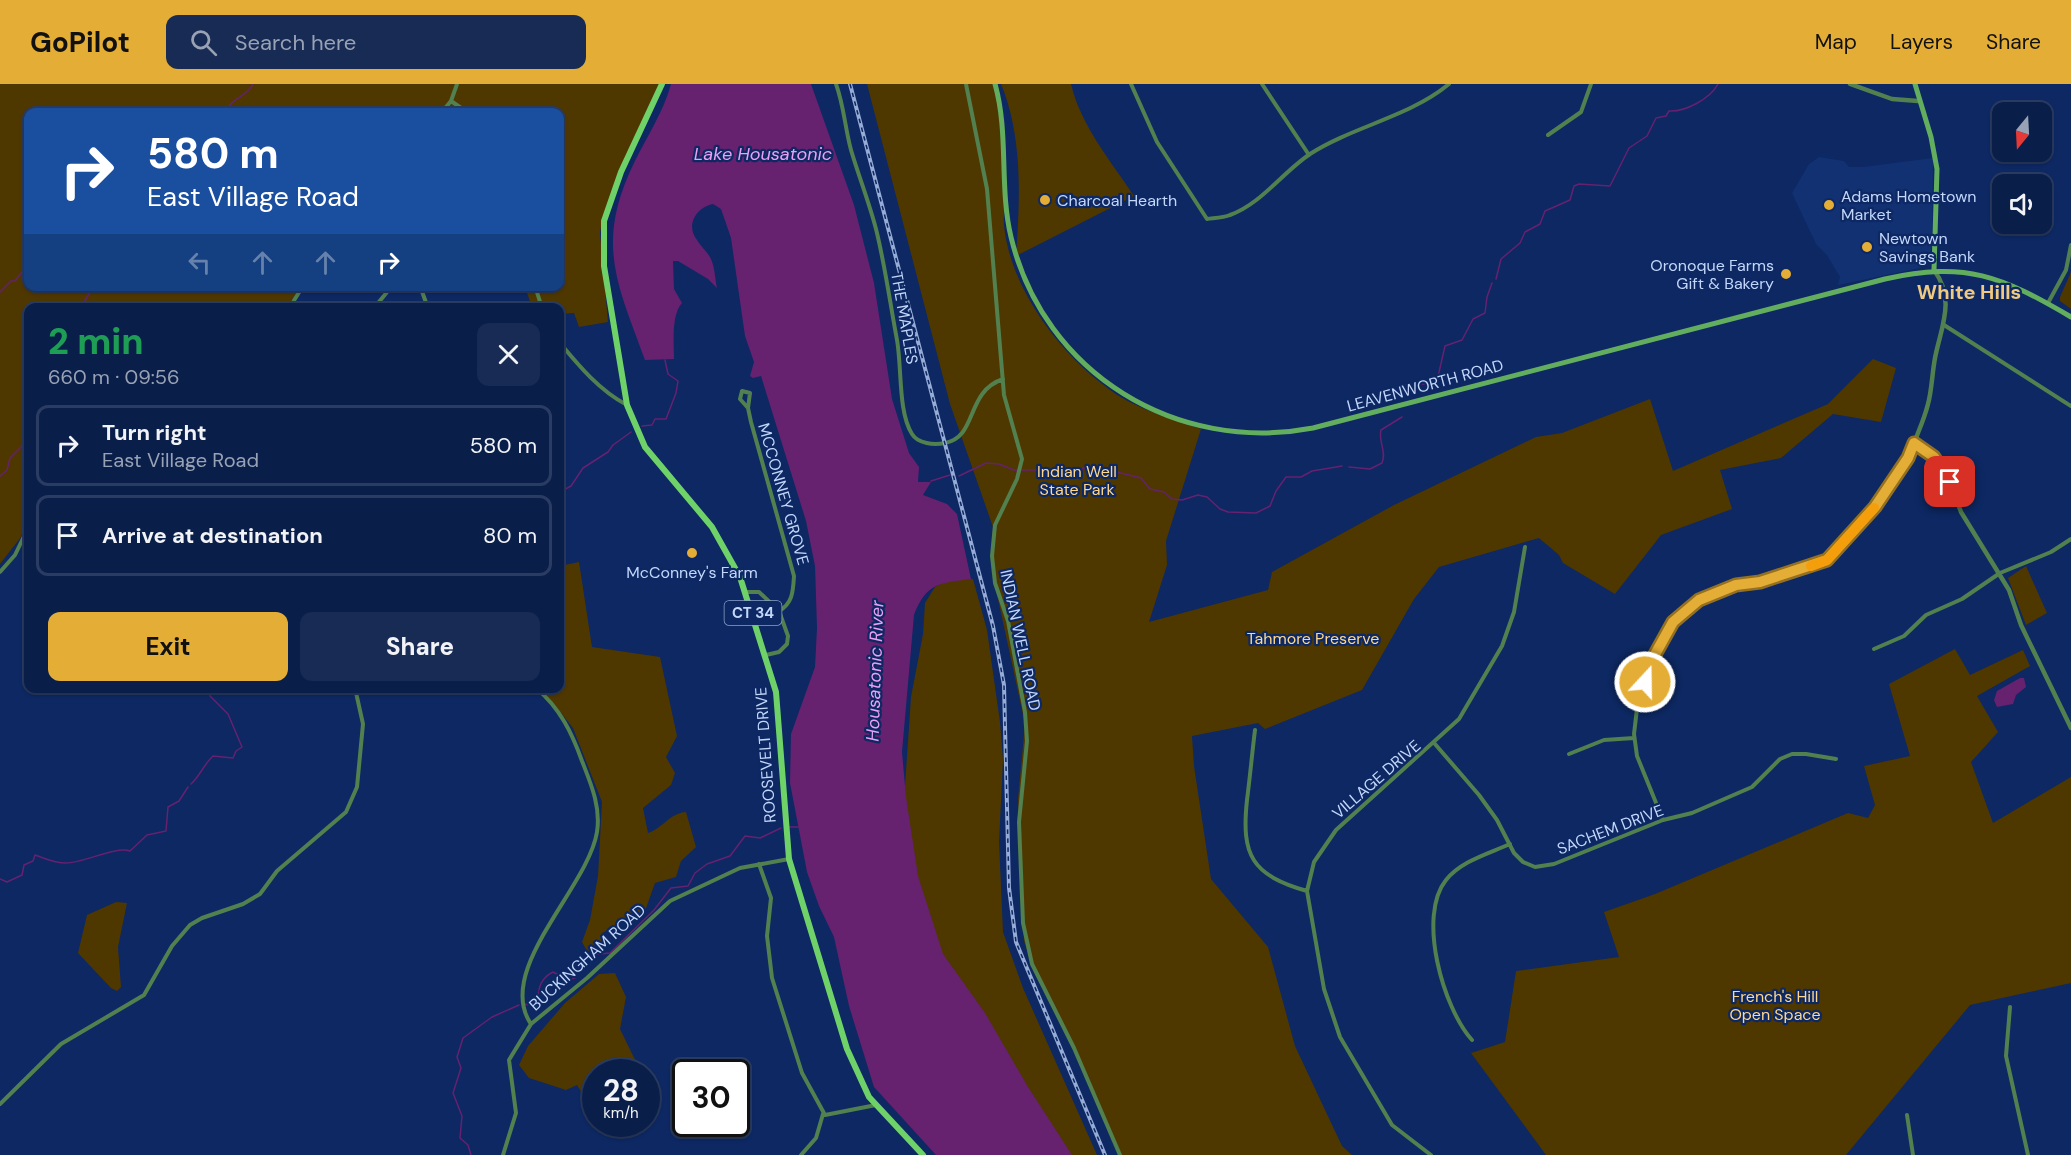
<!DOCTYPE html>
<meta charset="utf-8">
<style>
body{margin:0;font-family:"DM Sans",sans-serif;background:#182b54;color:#f1f3f6;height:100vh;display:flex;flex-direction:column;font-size:22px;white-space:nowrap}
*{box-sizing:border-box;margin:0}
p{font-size:20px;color:#99a2b5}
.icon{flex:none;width:33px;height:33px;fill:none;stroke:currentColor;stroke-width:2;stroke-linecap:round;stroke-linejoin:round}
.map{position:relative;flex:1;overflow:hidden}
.side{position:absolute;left:24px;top:219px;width:540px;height:390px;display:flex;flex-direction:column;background:#0a1e4a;border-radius:12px;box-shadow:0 2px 4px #0004,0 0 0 2px #2a3c62}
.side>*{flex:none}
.hud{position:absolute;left:24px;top:24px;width:540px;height:183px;border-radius:12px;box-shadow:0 2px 4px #0004,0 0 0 2px #2a3c62;background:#1a4fa0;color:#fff;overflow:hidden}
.needle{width:39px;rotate:198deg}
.fabs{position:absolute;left:1992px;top:18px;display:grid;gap:12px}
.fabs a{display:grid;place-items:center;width:60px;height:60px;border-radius:12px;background:#0a1e4a;box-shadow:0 2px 4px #0004,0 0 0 2px #2a3c62;font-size:30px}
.speed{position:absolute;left:582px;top:975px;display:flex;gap:12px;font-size:30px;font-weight:700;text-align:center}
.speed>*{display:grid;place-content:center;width:78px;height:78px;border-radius:50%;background:#0a1e4a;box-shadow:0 2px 4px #0004,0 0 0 2px #2a3c62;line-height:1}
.speed small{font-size:15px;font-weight:400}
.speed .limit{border:3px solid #111;border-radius:9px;background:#fff;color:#111}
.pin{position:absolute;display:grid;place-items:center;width:51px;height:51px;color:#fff;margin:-26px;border-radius:12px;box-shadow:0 3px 9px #0006}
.me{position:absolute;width:66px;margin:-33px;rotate:21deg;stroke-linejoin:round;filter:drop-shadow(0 0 4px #0008)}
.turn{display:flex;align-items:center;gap:21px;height:126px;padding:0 24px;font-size:27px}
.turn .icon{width:78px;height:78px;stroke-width:2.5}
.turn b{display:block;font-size:42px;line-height:51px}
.lanes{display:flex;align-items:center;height:57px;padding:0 24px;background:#0003;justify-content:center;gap:30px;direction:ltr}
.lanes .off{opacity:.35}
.round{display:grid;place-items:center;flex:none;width:63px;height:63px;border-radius:12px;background:#182b54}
.head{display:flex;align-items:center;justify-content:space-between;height:102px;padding:0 24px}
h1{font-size:36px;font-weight:800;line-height:45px;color:#1e9e55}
.primary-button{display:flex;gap:12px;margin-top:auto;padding:12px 24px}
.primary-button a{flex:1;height:69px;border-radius:12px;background:#e4ad35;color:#111;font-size:24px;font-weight:800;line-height:69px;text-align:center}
.primary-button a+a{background:#182b54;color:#f1f3f6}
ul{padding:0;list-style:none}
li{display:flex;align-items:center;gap:18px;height:81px;margin:0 12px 9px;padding:0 12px;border:3px solid #2a3c62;border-radius:12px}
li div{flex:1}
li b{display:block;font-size:22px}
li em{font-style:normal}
header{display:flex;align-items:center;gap:36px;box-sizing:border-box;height:84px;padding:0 30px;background:#e4ad35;color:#111}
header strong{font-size:28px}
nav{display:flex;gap:33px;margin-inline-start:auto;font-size:21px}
.search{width:420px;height:54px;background:#182b54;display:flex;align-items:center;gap:15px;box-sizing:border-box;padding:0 21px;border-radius:12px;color:#99a2b5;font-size:22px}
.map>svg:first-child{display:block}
.built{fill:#123172}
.green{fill:#4f3700}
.water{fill:#66216f}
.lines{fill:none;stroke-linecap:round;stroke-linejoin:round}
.stream{stroke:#66216f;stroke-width:1.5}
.minor{stroke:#52804e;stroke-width:4}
.tertiary{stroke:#52804e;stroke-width:4.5}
.secondary{stroke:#62ae5e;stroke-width:5}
.primary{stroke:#6ed268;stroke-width:6}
.rail-casing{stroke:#96abd5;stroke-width:4}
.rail{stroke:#0d2863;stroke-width:1.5;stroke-dasharray:4.5;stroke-linecap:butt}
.route-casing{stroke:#947022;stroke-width:15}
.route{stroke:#e4ad35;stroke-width:10}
.slow{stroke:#f59e0b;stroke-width:10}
.poi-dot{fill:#e4ad35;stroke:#0d2863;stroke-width:2}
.labels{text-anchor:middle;stroke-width:4.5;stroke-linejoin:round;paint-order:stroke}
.shield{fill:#0d2863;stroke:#8ca2cd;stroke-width:1.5}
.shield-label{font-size:15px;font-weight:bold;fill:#c3d7fb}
.poi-label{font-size:16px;fill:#c3d7fb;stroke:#0d2863;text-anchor:start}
.street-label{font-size:16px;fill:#c3d7fb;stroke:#0d2863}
.park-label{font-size:16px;fill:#fed78c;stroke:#0d2863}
.water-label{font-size:18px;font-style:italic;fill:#eaa1f3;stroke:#0d2863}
.quarter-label{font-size:20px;font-weight:bold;fill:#f0ca82;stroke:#0d2863}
</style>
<header>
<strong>GoPilot</strong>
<div class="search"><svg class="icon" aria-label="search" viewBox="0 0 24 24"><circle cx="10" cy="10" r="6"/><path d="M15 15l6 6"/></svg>Search here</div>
<nav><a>Map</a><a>Layers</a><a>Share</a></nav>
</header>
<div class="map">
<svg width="2071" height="1071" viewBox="0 0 2071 1071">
<rect width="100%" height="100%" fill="#0d2863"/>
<path class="built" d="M1819,73L1844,77L1849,83H1863L1933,74L1932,162L1927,178L1920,184L1838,201L1840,193L1827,171L1816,160L1792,109L1809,80Z"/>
<path class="green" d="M0,0H661L603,131L600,149L608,238L579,243L574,229L560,230V224L532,223L525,203L560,202V28H454L444,22L438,28H28V202L302,203L286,223L28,224V433L21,453L0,480Z
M867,0H998C1001,31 1006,64 1006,95C1006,110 1003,126 1004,141C1010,203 1057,266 1106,303C1133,324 1169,334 1201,345L1166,457L1167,481L1149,538L1268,506L1272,488L1394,421L1536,353L1562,349L1650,315L1673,387L1828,320L1873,275L1896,284L1881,338L1833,330L1781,374L1720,386L1732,425L1661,451L1615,510L1563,479L1559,471L1539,454L1439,483L1414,515L1362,606L1265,645L1258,639L1192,652L1194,682L1211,795L1268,863L1295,962L1342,1062L1352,1071H1120L1077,970L1032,881L1024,857L1018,715L1025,640L995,501L991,470L993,443L950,320Z
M1001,0H1071C1081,42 1111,77 1134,112L1016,172C1020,116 1023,53 1001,0Z
M2071,188V225L2060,217V213Z
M579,478L592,563L660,573L677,652L666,673L675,689L671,701L643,724L648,749C663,744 670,729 686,728L696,763L681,777L676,793L655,799L645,827L602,849L601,866L587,867L582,858L590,836L598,792L602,718L573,644L542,605L560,604V482Z
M2026,482L2047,529L2026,541L2008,494Z
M962,494L973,495L987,546L1000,638L1003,676L999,758L1003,848L1023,904L1097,1071H1064L929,859L904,717L911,613L923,550L925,519L935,503L948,496Z
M1955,565L1970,591L2023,566L2030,582L1977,612L1998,648L1971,678L1993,739L2071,693V899L1970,921L1846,1071H1546L1471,969L1505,958L1516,887L1619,873L1604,828L1655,810L1848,729L1868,734L1875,721L1864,682L1910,672L1889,600Z
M116,818L127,819L118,863L121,903L117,907L111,904L78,869L87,831Z
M615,889L626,913L620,945L641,988H596L595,1030L577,1001L566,1006L529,994L519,981L528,962L565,919L599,890Z"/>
<path class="water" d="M671,0H811L854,121L874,199L892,315L909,369L919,383L918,398H931L923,411L947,420L957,430L971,495C940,499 926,499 914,531L902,668L906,713L918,792L943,870L985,929L1028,1003L1072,1071H936L874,1003L849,922L834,853L819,822L807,788L790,699L791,650L815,583L817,544L815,482L806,437L761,292L753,294L750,292L754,278L745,252L731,154L721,125L713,120C697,123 685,141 697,156C702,164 707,167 711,175C715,184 715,195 717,204L708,195L678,177H673L674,205L682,219C671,231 674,260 674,275L645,276C617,199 595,159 634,79C646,54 664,27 671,0Z
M2020,594H2024L2026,603L2016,611L2013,620L1997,623L1994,616L1997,607Z"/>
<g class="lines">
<path class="stream" d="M226,28C231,13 246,14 253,0
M1496,195L1501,175L1520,159L1525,148L1540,140L1545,127L1570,116L1574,102L1579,100L1610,102L1629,64L1647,52L1656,34L1666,32L1669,27C1685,28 1710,15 1718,0
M0,208L11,197H15L28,180
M80,224L94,202
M1405,306L1404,302L1407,300H1431L1437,297L1445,262L1462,256L1473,235L1485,229L1487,213L1492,199
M642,342L652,341L655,335H666L676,309L678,297L668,290L665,276
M1349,383L1370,385L1382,379C1387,367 1378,358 1381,346L1402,333
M0,392L7,386L10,374L28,356
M959,392L986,379L999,380L1014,386H1051L1064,390L1068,386L1094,383L1105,385L1141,394L1150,405L1164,408L1172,415L1182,416L1198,411L1207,413L1220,425L1228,428L1256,429L1270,422L1276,407L1286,393H1301L1312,387L1342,382
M931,397L950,391
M560,408L571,402L583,384L608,368L613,361L631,348
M191,700C200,692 204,680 213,672L233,674L236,667L242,663L228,630L210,612L209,604
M789,743H802
M0,795L7,798L22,791L24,781L33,777L35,771C47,775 53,779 66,779C84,779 115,762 130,767L147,751L166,747L168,723L179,717L188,703
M581,878L590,871L610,869L654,826L671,804L688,802L695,789L707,780L730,772L745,752L760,754L781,744
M525,920L532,922L537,918C539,905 539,895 553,888L568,896L575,894L580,881
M471,1071L468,1061L460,1054L462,1032L453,1009L461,984L457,973L463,954L492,933L519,921"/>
<path class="minor" d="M836,0C844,22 845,44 851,66C859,93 869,118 876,145C885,181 890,219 897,256C902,284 898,328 912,350C918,360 934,361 945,359C978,353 965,308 1003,295
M966,0L987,105L1004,311L1022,375L1017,395L995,441L992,472L995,499L1008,537L1025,628L1027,657L1019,738L1023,839L1032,880L1074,964L1120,1071
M1131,0L1157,58L1207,135C1214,134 1223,134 1230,131C1261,120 1283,88 1310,70C1354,42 1409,33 1449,0
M1262,0L1309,71
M451,17L467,28
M442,28L451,17L457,0
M1548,51L1581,28L1591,0
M420,202L428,224
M535,202L542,224
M2048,219L2066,186L2071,161
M285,224L293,218L303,202
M374,224L392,202
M1944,241L2071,322
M560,259C579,282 600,307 627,321
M0,488L15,471L28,444
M746,508H759L779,527C793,519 793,507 794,492L751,338L748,324L750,309L742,307L740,315L748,324
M1874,565L1904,552L1926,531L1962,515L2000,489L2051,468L2071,455
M766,571L779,568L787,560L788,552L779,527
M1255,646C1252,670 1250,693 1247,716C1241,772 1252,791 1307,807
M1435,660L1479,711L1497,736L1514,769L1523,778L1535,783L1554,780L1663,736L1692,729L1752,703L1780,675L1792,670H1806L1836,675
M1569,670L1604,656L1634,654
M1663,736L1637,672L1634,650L1638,616L1654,574L1673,538L1699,516L1736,500L1760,498L1827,476L1875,423L1908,374L1914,359
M759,780L771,814L767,852L772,894L802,989L825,1031L876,1021
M2010,923L2006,972L2028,1071
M531,940C494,886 588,804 597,748C601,723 591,700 582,677C572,649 560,624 536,604
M1472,956C1443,924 1417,832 1446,796C1461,777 1488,770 1510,760
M0,1020L61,960L144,911L172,862L190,841L202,834L243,820L260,810L277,787L346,728L357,703L363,640L355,604
M1907,1031L1913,1071
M503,1071L516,1029L509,976L531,940L587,894L670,817L740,784L789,775
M801,1071L816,1054L823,1030
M1431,1071L1392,1041L1340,953L1324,905L1307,807L1314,778L1336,746L1459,635L1502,562L1514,528L1525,463"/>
<path class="tertiary" d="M1850,0L1892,15L1918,17
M1934,186C1956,216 1941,243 1935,274C1932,290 1932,305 1928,320C1925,333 1919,346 1914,359L1934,373L1946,388L1961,428L2009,506L2021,541L2071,644"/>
<path class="secondary" d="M995,0C1009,49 999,103 1011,153C1044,290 1177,370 1313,344L1885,195C1966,177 2001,192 2071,233
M1915,0L1931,53L1937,85L1934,186"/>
<path class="primary" d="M662,0L621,88L604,137V182L627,321L645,363L712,443L740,493L776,608L789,775L847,965L869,1013L923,1071"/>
<defs>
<path id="rail" d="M850,0L993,542L1004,601L1009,804L1016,858L1105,1071"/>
</defs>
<use href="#rail" class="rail-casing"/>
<use href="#rail" class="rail"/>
</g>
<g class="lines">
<defs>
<path id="route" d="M1645,598L1653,574L1673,538L1699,516L1736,501L1760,498L1827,476L1875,423L1908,374L1914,359L1934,373L1950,398"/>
</defs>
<use href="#route" class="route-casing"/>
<use href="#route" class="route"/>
<path class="slow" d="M1811,482L1827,476L1874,424"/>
</g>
<g class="poi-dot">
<circle cx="1045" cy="116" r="6"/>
<circle cx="1829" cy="121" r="6"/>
<circle cx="1867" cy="163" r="6"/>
<circle cx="1786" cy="190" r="6"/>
<circle cx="692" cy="469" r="6"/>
</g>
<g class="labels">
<rect class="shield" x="724.5" y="517" width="57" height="24" rx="4.5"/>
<g class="shield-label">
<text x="753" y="534">CT 34</text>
</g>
<g class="poi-label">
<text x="1841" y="118">Adams Hometown<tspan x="1841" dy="18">Market</tspan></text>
<text x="1057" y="122">Charcoal Hearth</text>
<text x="1879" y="160">Newtown<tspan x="1879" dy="18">Savings Bank</tspan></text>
<text x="1774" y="187" text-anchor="end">Oronoque Farms<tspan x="1774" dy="18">Gift &amp; Bakery</tspan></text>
<text x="692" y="494" text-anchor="middle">McConney's Farm</text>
</g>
<g class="street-label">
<text transform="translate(905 234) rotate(80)" y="6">THE MAPLES</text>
<text transform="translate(1425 301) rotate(-15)" y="6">LEAVENWORTH ROAD</text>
<text transform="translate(784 410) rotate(74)" y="6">MCCONNEY GROVE</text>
<text transform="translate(1021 556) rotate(78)" y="6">INDIAN WELL ROAD</text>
<text transform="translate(765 671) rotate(-94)" y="6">ROOSEVELT DRIVE</text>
<text transform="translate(1376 695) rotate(-41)" y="6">VILLAGE DRIVE</text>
<text transform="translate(1610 745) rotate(-21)" y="6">SACHEM DRIVE</text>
<text transform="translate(587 873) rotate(-42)" y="6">BUCKINGHAM ROAD</text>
</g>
<g class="park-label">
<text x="1077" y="393">Indian Well<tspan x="1077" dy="18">State Park</tspan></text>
<text x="1313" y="560">Tahmore Preserve</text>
<text x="1775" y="918">French's Hill<tspan x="1775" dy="18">Open Space</tspan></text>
</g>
<g class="water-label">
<text x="763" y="76">Lake Housatonic</text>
<text transform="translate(875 587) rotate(-88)" y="6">Housatonic River</text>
</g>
<g class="quarter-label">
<text x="1969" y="215">White Hills</text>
</g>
</g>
</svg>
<div class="fabs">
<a><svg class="needle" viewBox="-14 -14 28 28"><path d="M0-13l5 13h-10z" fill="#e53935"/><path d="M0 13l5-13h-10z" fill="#99a2b5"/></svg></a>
<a><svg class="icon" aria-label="sound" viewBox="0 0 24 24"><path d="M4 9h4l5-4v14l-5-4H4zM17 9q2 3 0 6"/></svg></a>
</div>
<div class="speed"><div>28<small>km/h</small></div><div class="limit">30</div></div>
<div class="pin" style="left:1950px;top:398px;background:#d93025"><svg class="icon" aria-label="arrive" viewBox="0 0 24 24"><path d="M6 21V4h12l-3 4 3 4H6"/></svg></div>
<svg class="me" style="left:1645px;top:598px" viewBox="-20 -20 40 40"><circle r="17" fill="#e4ad35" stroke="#fff" stroke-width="3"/><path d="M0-11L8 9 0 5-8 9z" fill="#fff"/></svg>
<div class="hud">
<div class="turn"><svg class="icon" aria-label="right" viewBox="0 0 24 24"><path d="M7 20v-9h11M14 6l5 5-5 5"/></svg><div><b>580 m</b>East Village Road</div></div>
<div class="lanes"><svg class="icon off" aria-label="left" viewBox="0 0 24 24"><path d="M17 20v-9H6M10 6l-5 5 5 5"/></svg><svg class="icon off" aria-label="ahead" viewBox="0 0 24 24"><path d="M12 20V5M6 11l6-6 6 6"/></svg><svg class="icon off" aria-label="ahead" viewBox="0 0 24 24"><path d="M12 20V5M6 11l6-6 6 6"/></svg><svg class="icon" aria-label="right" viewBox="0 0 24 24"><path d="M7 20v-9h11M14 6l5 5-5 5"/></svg></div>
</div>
<section class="side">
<div class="head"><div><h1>2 min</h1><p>660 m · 09:56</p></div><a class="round"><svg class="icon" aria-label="close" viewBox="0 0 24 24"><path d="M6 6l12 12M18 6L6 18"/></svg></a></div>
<ul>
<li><svg class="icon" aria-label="right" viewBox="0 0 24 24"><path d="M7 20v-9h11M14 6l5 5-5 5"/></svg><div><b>Turn right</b><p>East Village Road</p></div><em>580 m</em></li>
<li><svg class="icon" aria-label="arrive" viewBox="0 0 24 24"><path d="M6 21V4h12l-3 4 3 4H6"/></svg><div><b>Arrive at destination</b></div><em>80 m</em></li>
</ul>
<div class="primary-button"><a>Exit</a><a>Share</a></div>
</section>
</div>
